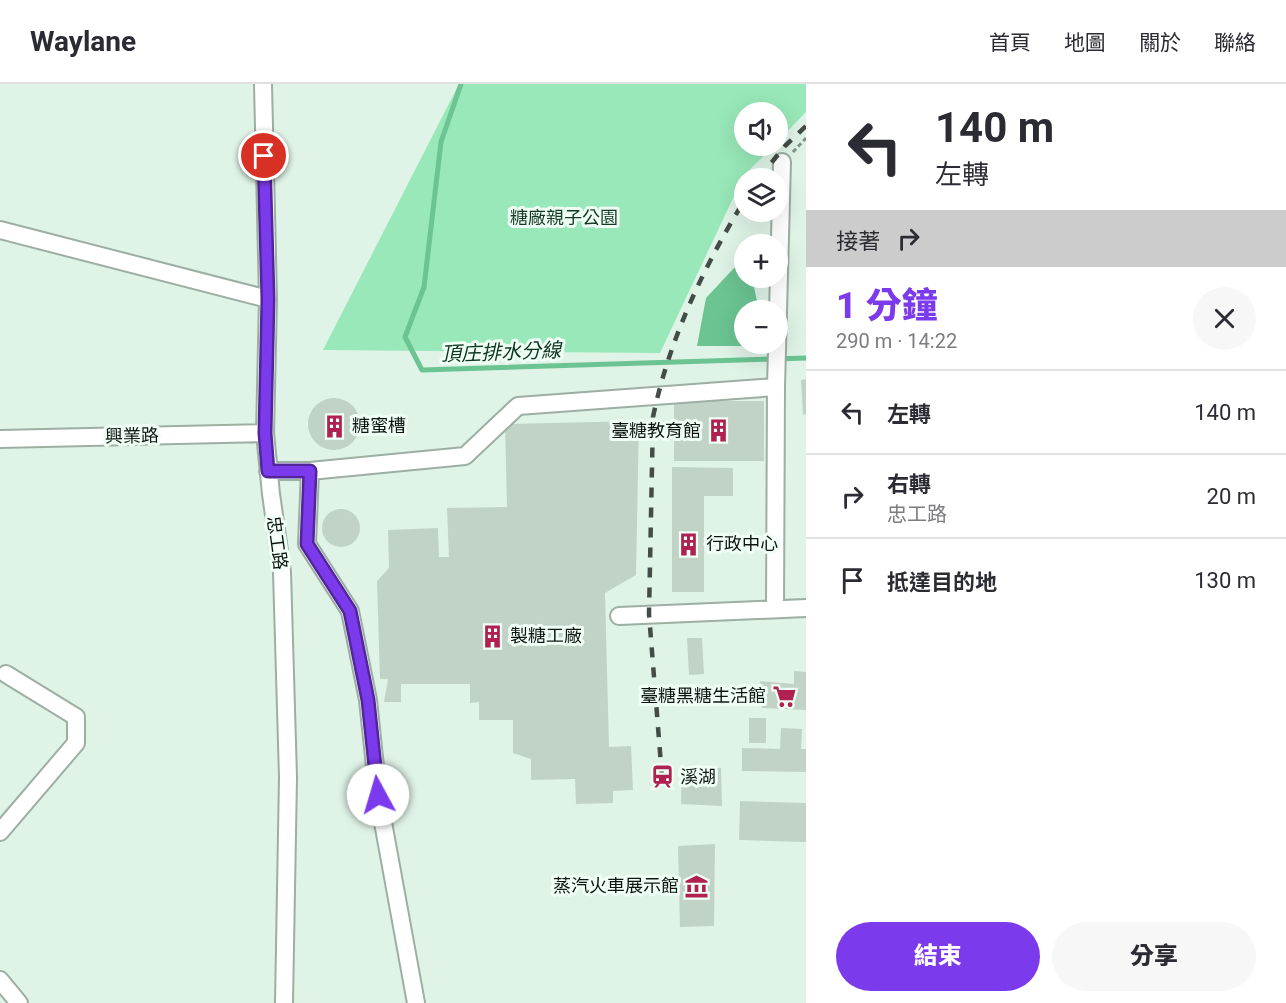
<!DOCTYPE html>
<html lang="zh-TW">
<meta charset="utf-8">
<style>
body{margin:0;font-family:Roboto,"Noto Sans TC",sans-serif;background:#f7f7f7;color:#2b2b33;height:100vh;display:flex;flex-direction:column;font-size:22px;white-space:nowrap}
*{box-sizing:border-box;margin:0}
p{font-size:20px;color:#7c7c81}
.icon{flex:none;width:33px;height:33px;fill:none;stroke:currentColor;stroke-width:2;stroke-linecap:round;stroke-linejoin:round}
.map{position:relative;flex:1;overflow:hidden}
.details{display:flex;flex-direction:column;background:#fff;width:480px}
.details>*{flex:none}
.banner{background:#fff;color:#2b2b33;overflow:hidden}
.controls{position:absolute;left:734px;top:18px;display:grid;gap:12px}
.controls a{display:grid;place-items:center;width:54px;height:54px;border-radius:50%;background:#fff;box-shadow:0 6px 24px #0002;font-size:30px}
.pin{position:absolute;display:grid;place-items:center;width:51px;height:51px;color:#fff;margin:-26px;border:3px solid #fff;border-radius:50%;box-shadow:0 2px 6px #0007}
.me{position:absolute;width:66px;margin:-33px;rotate:354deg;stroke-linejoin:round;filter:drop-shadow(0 0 4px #0008)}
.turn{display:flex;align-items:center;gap:21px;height:126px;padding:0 30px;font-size:27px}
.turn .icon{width:78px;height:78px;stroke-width:2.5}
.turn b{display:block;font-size:42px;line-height:51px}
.then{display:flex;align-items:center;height:57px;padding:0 30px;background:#0003;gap:12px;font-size:22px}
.round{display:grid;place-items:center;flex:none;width:63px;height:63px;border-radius:32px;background:#f7f7f7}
.summary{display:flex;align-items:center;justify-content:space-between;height:102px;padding:0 30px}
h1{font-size:36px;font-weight:800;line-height:45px;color:#7c3aed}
.action{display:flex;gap:12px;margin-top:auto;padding:12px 30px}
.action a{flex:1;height:69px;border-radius:36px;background:#7c3aed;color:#fff;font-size:24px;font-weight:800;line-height:69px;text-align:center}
.action a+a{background:#f7f7f7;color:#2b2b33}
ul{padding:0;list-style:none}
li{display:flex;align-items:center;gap:18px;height:84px;padding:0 30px;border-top:2px solid #e1e1e2}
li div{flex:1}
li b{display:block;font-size:22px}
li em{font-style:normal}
header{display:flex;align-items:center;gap:36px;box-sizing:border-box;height:84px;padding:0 30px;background:#fff;border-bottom:2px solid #e1e1e2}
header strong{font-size:28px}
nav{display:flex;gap:33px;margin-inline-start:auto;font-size:21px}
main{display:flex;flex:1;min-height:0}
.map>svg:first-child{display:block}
.green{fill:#98e8b9}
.water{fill:#6bc492}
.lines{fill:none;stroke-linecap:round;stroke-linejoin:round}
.stream{stroke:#6bc492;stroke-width:5}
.building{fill:#c1d3c7}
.minor-casing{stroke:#9daea3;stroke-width:20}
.path{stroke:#85928a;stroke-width:3;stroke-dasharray:4.5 3;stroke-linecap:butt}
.minor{stroke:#fff;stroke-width:16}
.rail{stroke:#434c46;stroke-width:4.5;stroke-dasharray:10 10;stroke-linecap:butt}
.route-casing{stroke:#51269a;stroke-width:15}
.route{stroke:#7c3aed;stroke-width:10}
.labels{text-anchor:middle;stroke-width:6;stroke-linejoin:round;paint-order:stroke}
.park-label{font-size:18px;fill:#133925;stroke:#f0fff5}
.poi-label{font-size:18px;fill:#0e1410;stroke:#f0fff5;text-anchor:start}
.street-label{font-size:18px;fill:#0e1410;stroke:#f0fff5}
.water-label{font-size:20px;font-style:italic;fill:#0d3420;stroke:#f0fff5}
</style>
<header>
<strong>Waylane</strong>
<nav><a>首頁</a><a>地圖</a><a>關於</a><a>聯絡</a></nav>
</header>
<main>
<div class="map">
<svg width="806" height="919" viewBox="0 0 806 919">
<rect width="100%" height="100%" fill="#e0f3e7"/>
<path class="green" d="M459,0H806V28L777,58V28H744V62H774L744,91L660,269L323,266Z"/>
<path class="water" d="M744,178V194H752L759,226H744V260H749L746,262H697L706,214L734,184Z"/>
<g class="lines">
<path class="stream" d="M461,0L441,58L424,203L405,253L422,286L806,274"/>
</g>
<path class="building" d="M806,295V330L803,331L801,296Z
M308 340a26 26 0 1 1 52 0a26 26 0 1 1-52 0Z
M674,317H764V377H674Z
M639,337L636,491L605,509L609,663L631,662L633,706L613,707V719L576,720L575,695L531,696V675L513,669V636H479V618L470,619V600H401V618H384L388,595H380L377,497L389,484L388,446L438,444L439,473H449L447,424L507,423L505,340Z
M672,383L733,384V412H704V508H672Z
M322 444a19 19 0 1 1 38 0a19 19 0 1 1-38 0Z
M687,554H702L704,590L689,591Z
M794,587L806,588V626L762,624L760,597L794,600Z
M749,634H766V659H749Z
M781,644L802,645L801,665H806V688L742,687V664L780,665Z
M682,682L721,684L722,722L681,720Z
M740,717L806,719V758L739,756Z
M715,760L714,842L680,843L678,762Z"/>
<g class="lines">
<defs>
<path id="minor" d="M263,0L268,215L265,349L271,410L282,488L288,693L284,919
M0,146L268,215
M776,303L782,78
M0,355L265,349
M268,387H310
M619,532L806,524
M0,748L76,659V633L6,590
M0,896L19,919
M416,919L378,711L368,616L350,527L307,460L310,387L465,372L518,322L776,303L775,524"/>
</defs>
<use href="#minor" class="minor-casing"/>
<path class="path" d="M793,68L806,54"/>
<use href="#minor" class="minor"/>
<path class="rail" d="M759,94L785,62L806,42
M662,693L649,530L653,333C669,256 703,184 744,117"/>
</g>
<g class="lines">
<defs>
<path id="route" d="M264,72L268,215L265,349L268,387H310L307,460L350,527L368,616L378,711"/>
</defs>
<use href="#route" class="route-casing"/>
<use href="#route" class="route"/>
</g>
<defs>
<symbol id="building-bare" viewBox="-9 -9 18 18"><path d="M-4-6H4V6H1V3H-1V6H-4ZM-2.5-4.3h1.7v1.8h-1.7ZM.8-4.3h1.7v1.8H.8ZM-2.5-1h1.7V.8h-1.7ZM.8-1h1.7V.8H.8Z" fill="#b02051" stroke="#f0fff5" stroke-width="2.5" paint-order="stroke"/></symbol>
<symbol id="supermarket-bare" viewBox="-9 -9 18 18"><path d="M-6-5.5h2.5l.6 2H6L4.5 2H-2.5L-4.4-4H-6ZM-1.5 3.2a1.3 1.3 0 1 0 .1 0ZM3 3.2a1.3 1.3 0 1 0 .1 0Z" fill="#b02051" stroke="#f0fff5" stroke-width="2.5" paint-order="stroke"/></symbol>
<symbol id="station-bare" viewBox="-9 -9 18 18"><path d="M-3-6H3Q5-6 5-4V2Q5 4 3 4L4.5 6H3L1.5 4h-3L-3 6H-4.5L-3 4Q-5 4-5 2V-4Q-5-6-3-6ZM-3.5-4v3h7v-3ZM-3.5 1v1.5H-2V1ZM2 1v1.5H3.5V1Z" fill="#b02051" stroke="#f0fff5" stroke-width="2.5" paint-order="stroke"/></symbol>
<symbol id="museum-bare" viewBox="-9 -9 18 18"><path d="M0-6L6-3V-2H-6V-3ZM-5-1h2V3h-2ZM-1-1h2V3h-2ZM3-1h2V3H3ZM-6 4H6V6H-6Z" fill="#b02051" stroke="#f0fff5" stroke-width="2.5" paint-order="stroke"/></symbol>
</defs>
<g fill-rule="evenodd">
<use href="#building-bare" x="318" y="326" width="33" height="33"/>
<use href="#building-bare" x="702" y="330" width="33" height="33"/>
<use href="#building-bare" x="672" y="444" width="33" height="33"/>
<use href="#building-bare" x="476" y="536" width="33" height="33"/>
<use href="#supermarket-bare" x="768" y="596" width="33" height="33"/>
<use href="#station-bare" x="646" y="676" width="33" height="33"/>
<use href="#museum-bare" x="680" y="786" width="33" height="33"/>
</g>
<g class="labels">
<g class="park-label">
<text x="564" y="140">糖廠親子公園</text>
</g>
<g class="poi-label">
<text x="352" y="348">糖蜜槽</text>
<text x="701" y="353" text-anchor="end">臺糖教育館</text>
<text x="706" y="466">行政中心</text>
<text x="510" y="558">製糖工廠</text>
<text x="766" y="618" text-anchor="end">臺糖黑糖生活館</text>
<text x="680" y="699">溪湖</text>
<text x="679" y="808" text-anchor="end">蒸汽火車展示館</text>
</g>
<g class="street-label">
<text transform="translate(132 352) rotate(-1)" y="6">興業路</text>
<text transform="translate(277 459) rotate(82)" y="6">忠工路</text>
</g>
<g class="water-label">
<text transform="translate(501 268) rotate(-2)" y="7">頂庄排水分線</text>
</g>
</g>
</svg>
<div class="controls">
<a><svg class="icon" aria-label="sound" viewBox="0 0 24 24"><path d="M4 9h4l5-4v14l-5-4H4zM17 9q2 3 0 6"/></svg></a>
<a><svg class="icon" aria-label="layers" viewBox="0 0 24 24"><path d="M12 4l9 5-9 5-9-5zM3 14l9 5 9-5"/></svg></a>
<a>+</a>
<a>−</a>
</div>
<div class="pin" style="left:264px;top:72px;background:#d93025"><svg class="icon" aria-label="arrive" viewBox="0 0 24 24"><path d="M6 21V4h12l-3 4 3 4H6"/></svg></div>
<svg class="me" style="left:378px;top:711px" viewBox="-20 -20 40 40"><circle r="19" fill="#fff"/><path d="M0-13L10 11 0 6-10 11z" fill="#7c3aed"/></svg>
</div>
<section class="details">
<div class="banner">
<div class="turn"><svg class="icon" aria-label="left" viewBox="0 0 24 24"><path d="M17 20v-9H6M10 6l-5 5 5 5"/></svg><div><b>140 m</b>左轉</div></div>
<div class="then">接著<svg class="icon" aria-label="right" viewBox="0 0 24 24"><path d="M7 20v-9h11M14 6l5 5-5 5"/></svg></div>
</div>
<div class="summary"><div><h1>1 分鐘</h1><p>290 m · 14:22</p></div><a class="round"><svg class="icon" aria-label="close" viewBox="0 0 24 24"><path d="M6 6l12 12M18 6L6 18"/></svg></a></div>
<ul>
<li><svg class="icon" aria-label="left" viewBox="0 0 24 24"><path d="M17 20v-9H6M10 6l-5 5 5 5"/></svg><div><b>左轉</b></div><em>140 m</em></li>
<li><svg class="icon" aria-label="right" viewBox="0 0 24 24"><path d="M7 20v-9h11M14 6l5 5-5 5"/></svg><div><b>右轉</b><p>忠工路</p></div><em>20 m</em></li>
<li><svg class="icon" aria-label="arrive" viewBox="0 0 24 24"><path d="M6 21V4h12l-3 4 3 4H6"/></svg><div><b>抵達目的地</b></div><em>130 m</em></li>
</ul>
<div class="action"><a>結束</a><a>分享</a></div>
</section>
</main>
